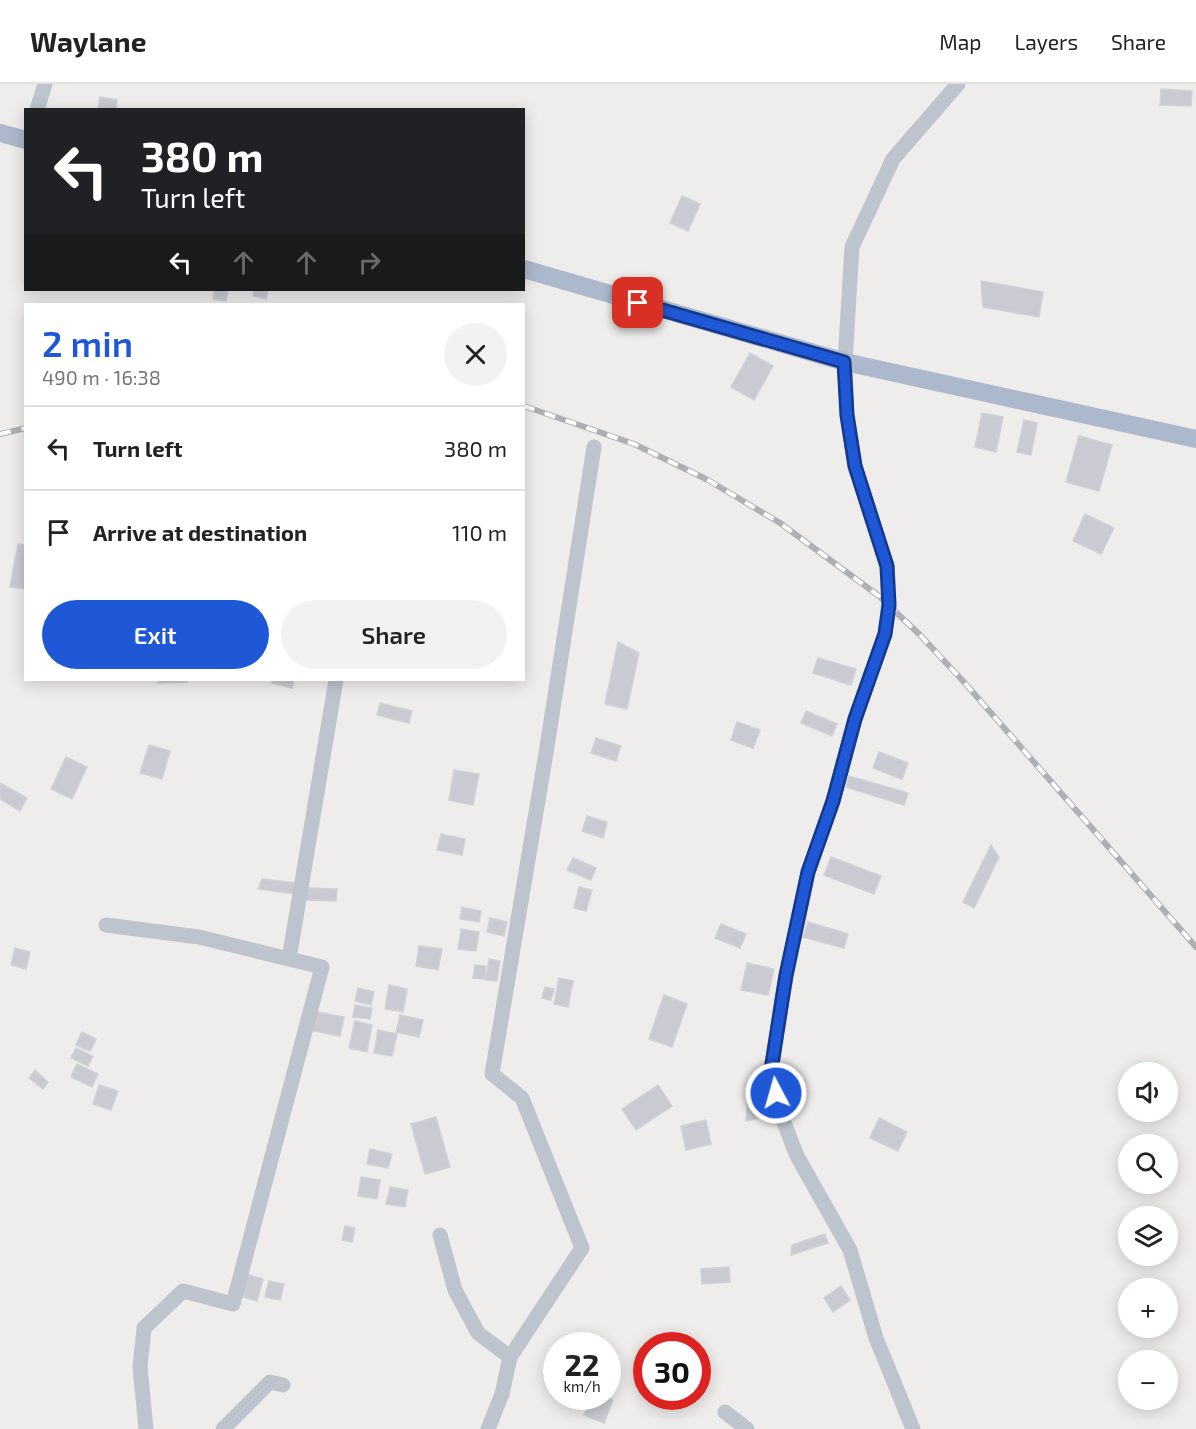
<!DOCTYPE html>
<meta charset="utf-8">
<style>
body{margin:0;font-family:"Exo 2",sans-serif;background:#f2f2f2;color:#222;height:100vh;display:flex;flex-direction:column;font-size:22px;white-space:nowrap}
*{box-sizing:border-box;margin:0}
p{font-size:20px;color:#767676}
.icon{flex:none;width:33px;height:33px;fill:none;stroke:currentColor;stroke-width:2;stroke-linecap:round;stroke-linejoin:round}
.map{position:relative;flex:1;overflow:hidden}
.panel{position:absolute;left:24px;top:219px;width:501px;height:378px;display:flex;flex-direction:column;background:#fff;border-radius:0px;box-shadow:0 3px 15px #0003}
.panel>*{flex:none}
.banner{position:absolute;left:24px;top:24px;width:501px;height:183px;border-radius:0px;box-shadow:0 3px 15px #0003;background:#202124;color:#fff;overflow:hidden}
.tools{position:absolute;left:1118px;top:978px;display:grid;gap:12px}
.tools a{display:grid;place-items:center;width:60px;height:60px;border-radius:50%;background:#fff;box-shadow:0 3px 15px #0003;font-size:30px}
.speed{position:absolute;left:543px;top:1248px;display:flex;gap:12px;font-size:30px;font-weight:700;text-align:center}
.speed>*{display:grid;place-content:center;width:78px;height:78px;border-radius:50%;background:#fff;box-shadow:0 3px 15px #0003;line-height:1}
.speed small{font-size:15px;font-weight:400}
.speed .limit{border:9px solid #d22;background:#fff;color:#111}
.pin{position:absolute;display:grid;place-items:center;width:51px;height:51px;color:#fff;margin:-26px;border-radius:12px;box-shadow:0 3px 9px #0006}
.me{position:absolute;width:66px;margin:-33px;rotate:354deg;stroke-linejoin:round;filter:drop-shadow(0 0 4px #0008)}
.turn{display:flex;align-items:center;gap:21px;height:126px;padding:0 18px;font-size:27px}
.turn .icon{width:78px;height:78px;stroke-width:2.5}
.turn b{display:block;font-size:42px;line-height:51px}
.lanes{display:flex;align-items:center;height:57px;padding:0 18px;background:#0003;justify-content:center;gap:30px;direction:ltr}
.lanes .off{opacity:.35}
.round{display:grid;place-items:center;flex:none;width:63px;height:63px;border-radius:32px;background:#f2f2f2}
.summary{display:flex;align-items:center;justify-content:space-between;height:102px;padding:0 18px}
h1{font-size:36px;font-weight:600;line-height:45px;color:#1e58d7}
.button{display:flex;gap:12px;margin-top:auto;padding:12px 18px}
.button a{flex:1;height:69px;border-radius:36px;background:#1e58d7;color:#fff;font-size:24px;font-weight:600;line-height:69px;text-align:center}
.button a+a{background:#f2f2f2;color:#222}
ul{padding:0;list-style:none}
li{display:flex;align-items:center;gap:18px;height:84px;padding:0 18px;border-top:2px solid #e0e0e0}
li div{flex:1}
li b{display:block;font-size:22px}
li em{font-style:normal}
header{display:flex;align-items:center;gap:36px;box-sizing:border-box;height:84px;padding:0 30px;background:#fff;border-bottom:2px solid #e0e0e0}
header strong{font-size:28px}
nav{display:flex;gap:33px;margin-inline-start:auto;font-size:21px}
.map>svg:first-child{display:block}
.building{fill:#c9cad2;stroke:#d0d1d8;stroke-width:1.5}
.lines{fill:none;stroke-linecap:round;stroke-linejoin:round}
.minor{stroke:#bdc4ce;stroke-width:15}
.major{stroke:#acb8cb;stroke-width:18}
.rail-casing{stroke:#aeb0b6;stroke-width:6}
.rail{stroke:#fff;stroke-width:4;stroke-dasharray:11;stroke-linecap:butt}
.route-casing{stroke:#14398c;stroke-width:15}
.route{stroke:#1e58d7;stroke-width:10}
</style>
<header>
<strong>Waylane</strong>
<nav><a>Map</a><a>Layers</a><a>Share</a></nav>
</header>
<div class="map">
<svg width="1196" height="1345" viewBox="0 0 1196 1345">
<rect width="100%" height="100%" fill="#efecec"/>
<path class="building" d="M1161,5L1192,7L1191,22L1160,21Z
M100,13L117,16L116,26H98Z
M682,112L700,120L688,147L670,139Z
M981,197L1043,208L1039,233L983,223Z
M214,206H228L226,217L213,215Z
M254,206H268L266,215L253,212Z
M750,269L773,282L754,316L731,303Z
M982,329L1003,333L996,368L975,363Z
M1024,336L1037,339L1031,371L1017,368Z
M1079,352L1112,361L1099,407L1066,398Z
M1085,430L1114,444L1101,470L1073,457Z
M18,460L26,461V505L10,503Z
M618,558L639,569L627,625L605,620Z
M818,574L856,585L851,601L813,589Z
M159,596H188L187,598L158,599Z
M273,596H294L292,604L272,599Z
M380,619L412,627L409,639L377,631Z
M806,627L837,640L832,652L801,639Z
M737,638L760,646L753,664L731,656Z
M596,654L621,662L616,677L591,669Z
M149,661L170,667L162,695L140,689Z
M879,668L908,679L902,695L873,684Z
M66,673L87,683L72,715L51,705Z
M454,686L479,690L473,721L449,716Z
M849,692L908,709L904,721L846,703Z
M0,699L27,714L20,727L0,715Z
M587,732L607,738L603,754L582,747Z
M441,750L465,755L462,771L437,766Z
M991,761L999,773L974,824L963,818Z
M831,773L881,792L874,810L824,791Z
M573,774L596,784L591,796L567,786Z
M262,795L296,799L295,810L258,805Z
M579,803L592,806L586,827L574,824Z
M306,804L337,805L336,817L305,816Z
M462,823L481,827L479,838L460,835Z
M490,834L507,838L504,852L487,848Z
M808,838L848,850L844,864L803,853Z
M721,840L746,850L740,864L715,854Z
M461,845L479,848L476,867L458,865Z
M419,862L442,865L438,886L416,882Z
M15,864L30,868L26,885L11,881Z
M489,875L500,877L497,897L486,896Z
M747,879L774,885L768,911L741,906Z
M475,881L486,882L485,895L473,894Z
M559,894L573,897L568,923L554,920Z
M389,901L407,905L403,928L385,925Z
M545,903L554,905L551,916L542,914Z
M358,904L374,908L371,921L355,917Z
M664,911L687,920L672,963L649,955Z
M355,921L372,924L370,935L353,933Z
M312,927L344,933L340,952L309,946Z
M400,931L423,936L419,953L396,948Z
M355,937L372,941L367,968L349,964Z
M378,946L397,950L392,972L374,969Z
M82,948L96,955L90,967L76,961Z
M76,964L93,972L88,982L71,974Z
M77,980L98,990L92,1003L71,993Z
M35,986L48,998L43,1005L29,994Z
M99,1001L118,1007L111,1026L93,1020Z
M658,1001L672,1022L636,1046L622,1025Z
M764,1006L769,1032L746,1037L748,1009Z
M436,1033L450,1083L425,1090L411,1040Z
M879,1034L907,1048L898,1067L870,1054Z
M706,1036L711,1060L686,1066L681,1042Z
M370,1065L392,1070L388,1084L367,1080Z
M361,1093L380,1096L377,1115L358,1112Z
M390,1103L408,1106L405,1123L386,1120Z
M345,1142L355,1144L352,1158L342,1156Z
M825,1150L828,1159L791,1171L792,1161Z
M729,1183L730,1198L702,1200L701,1185Z
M246,1190L263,1195L257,1217L240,1212Z
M269,1197L284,1200L280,1216L265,1213Z
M841,1202L850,1216L833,1228L824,1214Z
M592,1312H606L613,1316L604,1339L584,1331Z"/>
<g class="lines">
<path class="minor" d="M37,26L45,0
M106,841L199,853L322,883L233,1220L183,1207L144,1244L140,1283L146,1345
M289,875L336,596
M440,1151L455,1206L478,1249L510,1273
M725,1328L747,1345
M223,1345L270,1298L283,1301
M488,1345L502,1310L510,1273L582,1164L522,1014L492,990L546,669L594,363
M913,1345L876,1254L850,1166L797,1072L778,1023L772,980L783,909L808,788L833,717L855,635L885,550L889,521L887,482L855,382L847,331L845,278L852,163L893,75L958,0"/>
<path class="major" d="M0,49L26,56
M524,185L845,278L1196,355"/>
<defs>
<path id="rail" d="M524,322L634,360L708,396L780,439L879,512L920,551L963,597L1196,863
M0,350L26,344"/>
</defs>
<use href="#rail" class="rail-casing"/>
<use href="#rail" class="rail"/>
</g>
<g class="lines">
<defs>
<path id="route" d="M638,219L844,278L847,331L855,382L887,482L889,521L885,550L855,635L833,717L808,788L786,891L772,980L776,1009"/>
</defs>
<use href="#route" class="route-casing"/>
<use href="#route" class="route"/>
</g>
</svg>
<div class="tools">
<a><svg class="icon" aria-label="sound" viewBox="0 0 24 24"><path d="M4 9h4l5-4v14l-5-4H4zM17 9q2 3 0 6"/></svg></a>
<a><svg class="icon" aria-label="search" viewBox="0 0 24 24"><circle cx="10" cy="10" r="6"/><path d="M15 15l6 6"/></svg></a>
<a><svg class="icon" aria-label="layers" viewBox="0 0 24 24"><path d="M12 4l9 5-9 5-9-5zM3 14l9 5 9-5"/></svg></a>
<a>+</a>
<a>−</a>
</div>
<div class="speed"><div>22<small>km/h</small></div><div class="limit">30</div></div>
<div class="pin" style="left:638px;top:219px;background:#d93025"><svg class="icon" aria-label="arrive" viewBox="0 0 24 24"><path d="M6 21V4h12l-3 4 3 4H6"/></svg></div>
<svg class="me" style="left:776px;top:1009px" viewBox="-20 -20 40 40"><circle r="17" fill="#1e58d7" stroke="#fff" stroke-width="3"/><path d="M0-11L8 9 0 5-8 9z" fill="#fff"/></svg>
<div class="banner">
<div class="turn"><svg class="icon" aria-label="left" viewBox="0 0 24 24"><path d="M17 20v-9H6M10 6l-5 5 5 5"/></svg><div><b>380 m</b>Turn left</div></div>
<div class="lanes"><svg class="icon" aria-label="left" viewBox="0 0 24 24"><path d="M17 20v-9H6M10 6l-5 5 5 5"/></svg><svg class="icon off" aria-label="ahead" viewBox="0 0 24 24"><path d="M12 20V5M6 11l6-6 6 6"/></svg><svg class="icon off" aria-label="ahead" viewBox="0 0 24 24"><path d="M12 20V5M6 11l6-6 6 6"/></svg><svg class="icon off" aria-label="right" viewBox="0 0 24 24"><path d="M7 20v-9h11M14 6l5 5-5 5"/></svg></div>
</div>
<section class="panel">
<div class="summary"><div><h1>2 min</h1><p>490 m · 16:38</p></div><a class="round"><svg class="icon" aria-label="close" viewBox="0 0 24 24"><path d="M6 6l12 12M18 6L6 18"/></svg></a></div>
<ul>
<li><svg class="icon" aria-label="left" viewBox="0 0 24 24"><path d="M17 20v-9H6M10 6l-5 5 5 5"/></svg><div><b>Turn left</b></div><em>380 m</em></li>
<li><svg class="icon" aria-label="arrive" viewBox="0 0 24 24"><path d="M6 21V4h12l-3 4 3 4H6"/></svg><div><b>Arrive at destination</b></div><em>110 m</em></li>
</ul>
<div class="button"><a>Exit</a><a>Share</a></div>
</section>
</div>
